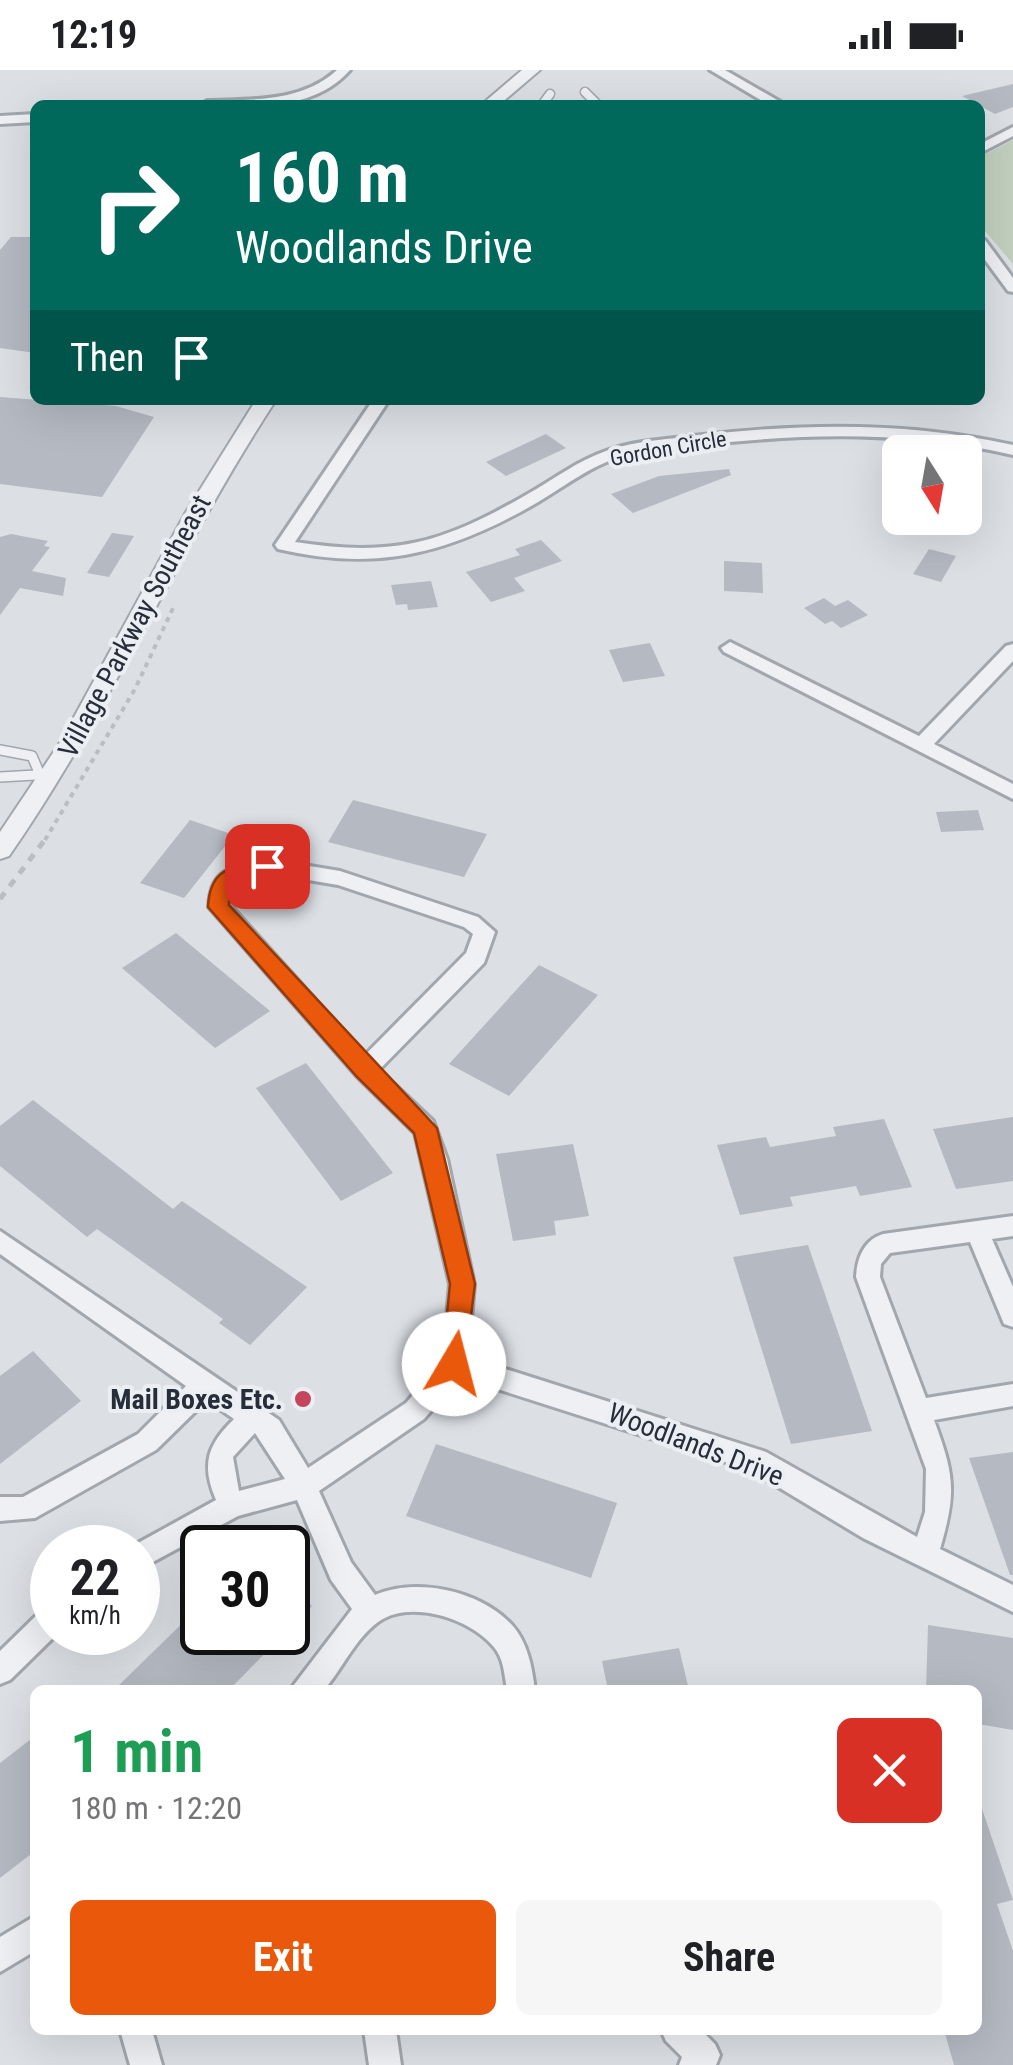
<!DOCTYPE html>
<meta charset="utf-8">
<style>
body{margin:0;font-family:"Roboto Condensed",sans-serif;background:#f6f6f6;color:#202124;height:100vh;display:flex;flex-direction:column;font-size:38px;white-space:nowrap}
*{box-sizing:border-box;margin:0}
p{font-size:32px;color:#757577}
.icon{flex:none;width:55px;height:55px;fill:none;stroke:currentColor;stroke-width:2;stroke-linecap:round;stroke-linejoin:round}
.map{position:relative;flex:1;overflow:hidden}
.drawer{position:absolute;left:30px;top:1615px;width:952px;height:350px;display:flex;flex-direction:column;background:#fff;border-radius:15px;box-shadow:0 10px 40px #0002}
.drawer>*{flex:none}
.top-card{position:absolute;left:30px;top:30px;width:955px;height:305px;border-radius:15px;box-shadow:0 10px 40px #0002;background:#00695c;color:#fff;overflow:hidden}
.needle{width:65px;rotate:169deg}
.controls{position:absolute;left:882px;top:365px;display:grid;gap:20px}
.controls a{display:grid;place-items:center;width:100px;height:100px;border-radius:15px;background:#fff;box-shadow:0 10px 40px #0002;font-size:50px}
.speed{position:absolute;left:30px;top:1455px;display:flex;gap:20px;font-size:50px;font-weight:700;text-align:center}
.speed>*{display:grid;place-content:center;width:130px;height:130px;border-radius:50%;background:#fff;box-shadow:0 10px 40px #0002;line-height:1}
.speed small{font-size:25px;font-weight:400}
.speed .limit{border:5px solid #111;border-radius:15px;background:#fff;color:#111}
.pin{position:absolute;display:grid;place-items:center;width:85px;height:85px;color:#fff;margin:-42px;border-radius:20px;box-shadow:0 5px 15px #0006}
.me{position:absolute;width:110px;margin:-55px;rotate:8deg;stroke-linejoin:round;filter:drop-shadow(0 0 8px #0008)}
.turn{display:flex;align-items:center;gap:35px;height:210px;padding:0 40px;font-size:45px}
.turn .icon{width:130px;height:130px;stroke-width:2.5}
.turn b{display:block;font-size:70px;line-height:85px}
.then{display:flex;align-items:center;height:95px;padding:0 40px;background:#0003;gap:20px;font-size:38px}
.round{display:grid;place-items:center;flex:none;width:105px;height:105px;border-radius:15px;background:#f6f6f6}
.headline{display:flex;align-items:center;justify-content:space-between;height:170px;padding:0 40px}
h1{font-size:60px;font-weight:700;line-height:75px;color:#1e9e55}
.primary-button{display:flex;gap:20px;margin-top:auto;padding:20px 40px}
.primary-button a{flex:1;height:115px;border-radius:15px;background:#ea580c;color:#fff;font-size:40px;font-weight:700;line-height:115px;text-align:center}
.primary-button a+a{background:#f6f6f6;color:#202124}
.status{display:flex;justify-content:space-between;align-items:center;height:70px;padding:0 50px;background:#fff;direction:ltr}
.status svg{height:28px;fill:currentColor}
.map>svg:first-child{display:block}
.green{fill:#c2cfbe}
.building{fill:#b4b9c2}
.lines{fill:none;stroke-linecap:round;stroke-linejoin:round}
.service-far1-casing{stroke:#a2a7ae;stroke-width:11}
.service-casing{stroke:#a2a7ae;stroke-width:12}
.minor-casing{stroke:#a2a7ae;stroke-width:6}
.tertiary-casing{stroke:#a2a7ae;stroke-width:4}
.path-far1{stroke:#babec4;stroke-width:4;stroke-dasharray:5 5;stroke-linecap:butt}
.path{stroke:#babec4;stroke-width:5;stroke-dasharray:8 8;stroke-linecap:butt}
.service-far1{stroke:#eef0f4;stroke-width:8}
.service{stroke:#eef0f4;stroke-width:9}
.minor{fill:#eef0f4;fill-rule:evenodd}
.tertiary{fill:#eef0f4;fill-rule:evenodd}
.route{fill:#ea580c;stroke:#983908;stroke-width:2.5}
.poi-dot{fill:#c5465a;stroke:#ebeef3;stroke-width:4}
.labels{text-anchor:middle;stroke-width:8;stroke-linejoin:round;paint-order:stroke}
.far-street-label{font-size:22px;fill:#272e3a;stroke:#ebeef3}
.street-label{font-size:28px;fill:#272e3a;stroke:#ebeef3}
.poi-label{font-size:28px;font-weight:bold;fill:#272e3a;stroke:#ebeef3;text-anchor:end}
</style>
<div class="status"><b>12:19</b><svg viewBox="0 0 49 12"><path d="M0 12V9h3v3zM5 12V6h3v6zM10 12V3h3v9zM15 12V0h3v12zM26 1h20v11H26zM47 4h2v5h-2z"/></svg></div>
<div class="map">
<svg width="1013" height="1995" viewBox="0 0 1013 1995">
<rect width="100%" height="100%" fill="#dce0e5"/>
<path class="green" d="M1013,70V194L980,155V87Z"/>
<path class="building" d="M1013,14V37L995,44L962,26Z
M11,167H35V283L0,278V180Z
M0,327L116,336L154,347L102,427L0,414Z
M546,364L566,378L506,406L486,392Z
M729,399L731,405L633,443L611,424L659,406Z
M112,463L134,466L109,507L87,503Z
M11,464L48,471L44,476L50,477L32,501L66,508L63,526L20,518L0,545V467Z
M541,470L562,491L514,508L525,521L491,532L466,502L520,485L515,479Z
M929,479L956,486L941,512L913,504Z
M724,491L762,493L763,523L724,521Z
M431,511L438,537L408,540L407,534L396,535L391,515Z
M824,528L835,536L848,530L868,545L841,558L832,551L825,554L804,538Z
M650,573L665,606L623,612L609,580Z
M353,730L487,764L464,807L328,772Z
M978,740L984,760L941,762L936,742Z
M190,750L234,765L184,828L140,813Z
M176,863L270,941L215,978L122,898Z
M539,895L598,925L509,1026L449,994Z
M306,993L393,1103L341,1131L256,1018Z
M33,1030L173,1139L182,1131L307,1217L250,1275L219,1253L223,1249L97,1159L87,1167L0,1096V1056Z
M1013,1047V1111L956,1119L933,1059Z
M884,1049L912,1117L860,1126L856,1116L790,1127L793,1136L740,1145L717,1075L766,1067L770,1077L836,1066L833,1057Z
M573,1074L589,1146L554,1151L556,1165L513,1171L496,1084Z
M808,1175L872,1361L791,1374L733,1187Z
M33,1281L81,1331L0,1394V1306Z
M436,1374L617,1433L591,1508L406,1446Z
M1013,1382V1505H1010L969,1388Z
M288,1514L312,1536L288,1561Z
M202,1534V1562H286L229,1620H114Z
M928,1555L1013,1568V1660L978,1654V1620H926Z
M679,1578L689,1620H608L602,1591Z
M35,1666V1781L0,1808V1693Z
M981,1736L1013,1830L997,1834L1013,1881V1995H954L944,1960H978V1737Z"/>
<g class="lines">
<defs>
<path id="service-far1" d="M585,22L598,35
M542,35L550,24"/>
<path id="service" d="M0,680L32,686L38,700
M0,707L53,704"/>
<path id="minor" d="M337,0H350C312,43 253,35 200,35L207,31C252,29 301,33 337,0Z
M710,0H725L786,35H769Z
M35,44V52L0,54V46Z
M1013,57V66L980,83V74Z
M980,169L985,170L1013,208V222L1008,221L980,183Z
M373,330H389L295,472C393,487 441,474 526,425C553,410 577,391 606,381C637,370 671,369 703,365C809,353 909,352 1013,375V385C909,361 808,363 702,375C675,378 646,379 620,387C588,397 561,419 533,435C447,484 376,502 278,479L275,475Z
M730,572L919,666L1006,576L1013,574V591L934,674L1013,714V729L724,582L721,578Z
M267,789L340,801L478,847L495,862L484,893L379,1000L433,1051L447,1089L474,1214L468,1287L766,1382L917,1467L925,1442L926,1399L856,1207C857,1188 864,1170 883,1164L1013,1146V1166L992,1169L1013,1217V1257L1004,1254L970,1172L890,1183L881,1194L880,1207L926,1328L1013,1314V1336L934,1350C954,1404 957,1422 940,1479L1013,1515V1542L863,1468L750,1400L460,1307L424,1349L319,1421L351,1492L375,1525C418,1507 480,1521 512,1555C528,1573 532,1597 535,1620H507C504,1604 504,1588 493,1576C469,1548 410,1529 378,1552C355,1569 342,1599 324,1620H290L352,1539L331,1510L297,1430L238,1446L138,1500V1478H129L216,1430C201,1395 207,1375 234,1349L207,1330L156,1380L35,1448L0,1451V1427H23L138,1364L186,1316L0,1184V1161L279,1350L308,1398L406,1333L443,1290L450,1214L415,1063L357,1006L209,837C211,796 233,799 267,789ZM267,803L338,815L464,857L473,864L466,883L365,985L230,835V818L236,812ZM255,1363L285,1409L239,1421L233,1387Z
M52,1537V1562H59L10,1610L0,1614V1581L42,1540Z
M35,1846V1881L0,1902V1867Z
M120,1960H152L162,1995H130Z
M364,1960H396L401,1995H369Z
M661,1960H701L715,1974L720,1985L716,1995H679L682,1987L666,1971Z"/>
<path id="tertiary" d="M522,0H540L499,35H481Z
M256,330H276C179,478 110,641 9,786L0,789V762L61,671L186,442Z"/>
</defs>
<use href="#service-far1" class="service-far1-casing"/>
<use href="#service" class="service-casing"/>
<use href="#minor" class="minor-casing"/>
<use href="#tertiary" class="tertiary-casing"/>
<path class="path-far1" d="M45,770L135,619L174,536"/>
<path class="path" d="M0,829L47,767"/>
<use href="#service-far1" class="service-far1"/>
<use href="#service" class="service"/>
<use href="#minor" class="minor"/>
<use href="#tertiary" class="tertiary"/>
</g>
<path class="route" d="M267,788L275,791V801L237,812L230,819L229,835L437,1058L475,1214L464,1302H445L442,1294L450,1214L414,1063L357,1007L208,837C210,796 233,798 267,788Z"/>
<circle class="poi-dot" cx="303" cy="1329" r="10"/>
<g class="labels">
<g class="far-street-label">
<text transform="translate(668 378) rotate(-10)" y="8">Gordon Circle</text>
</g>
<g class="street-label">
<text transform="translate(134 556) rotate(-62)" y="10">Village Parkway Southeast</text>
<text transform="translate(696 1374) rotate(21)" y="10">Woodlands Drive</text>
</g>
<g class="poi-label">
<text x="283" y="1339">Mail Boxes Etc.</text>
</g>
</g>
</svg>
<div class="controls">
<a><svg class="needle" viewBox="-14 -14 28 28"><path d="M0-13l5 13h-10z" fill="#e53935"/><path d="M0 13l5-13h-10z" fill="#757577"/></svg></a>
</div>
<div class="speed"><div>22<small>km/h</small></div><div class="limit">30</div></div>
<div class="pin" style="left:267px;top:796px;background:#d93025"><svg class="icon" aria-label="arrive" viewBox="0 0 24 24"><path d="M6 21V4h12l-3 4 3 4H6"/></svg></div>
<svg class="me" style="left:454px;top:1294px" viewBox="-20 -20 40 40"><circle r="19" fill="#fff"/><path d="M0-13L10 11 0 6-10 11z" fill="#ea580c"/></svg>
<div class="top-card">
<div class="turn"><svg class="icon" aria-label="right" viewBox="0 0 24 24"><path d="M7 20v-9h11M14 6l5 5-5 5"/></svg><div><b>160 m</b>Woodlands Drive</div></div>
<div class="then">Then<svg class="icon" aria-label="arrive" viewBox="0 0 24 24"><path d="M6 21V4h12l-3 4 3 4H6"/></svg></div>
</div>
<section class="drawer">
<div class="headline"><div><h1>1 min</h1><p>180 m · 12:20</p></div><a class="round" style="background:#d93025;color:#fff"><svg class="icon" aria-label="close" viewBox="0 0 24 24"><path d="M6 6l12 12M18 6L6 18"/></svg></a></div>
<div class="primary-button"><a>Exit</a><a>Share</a></div>
</section>
</div>
